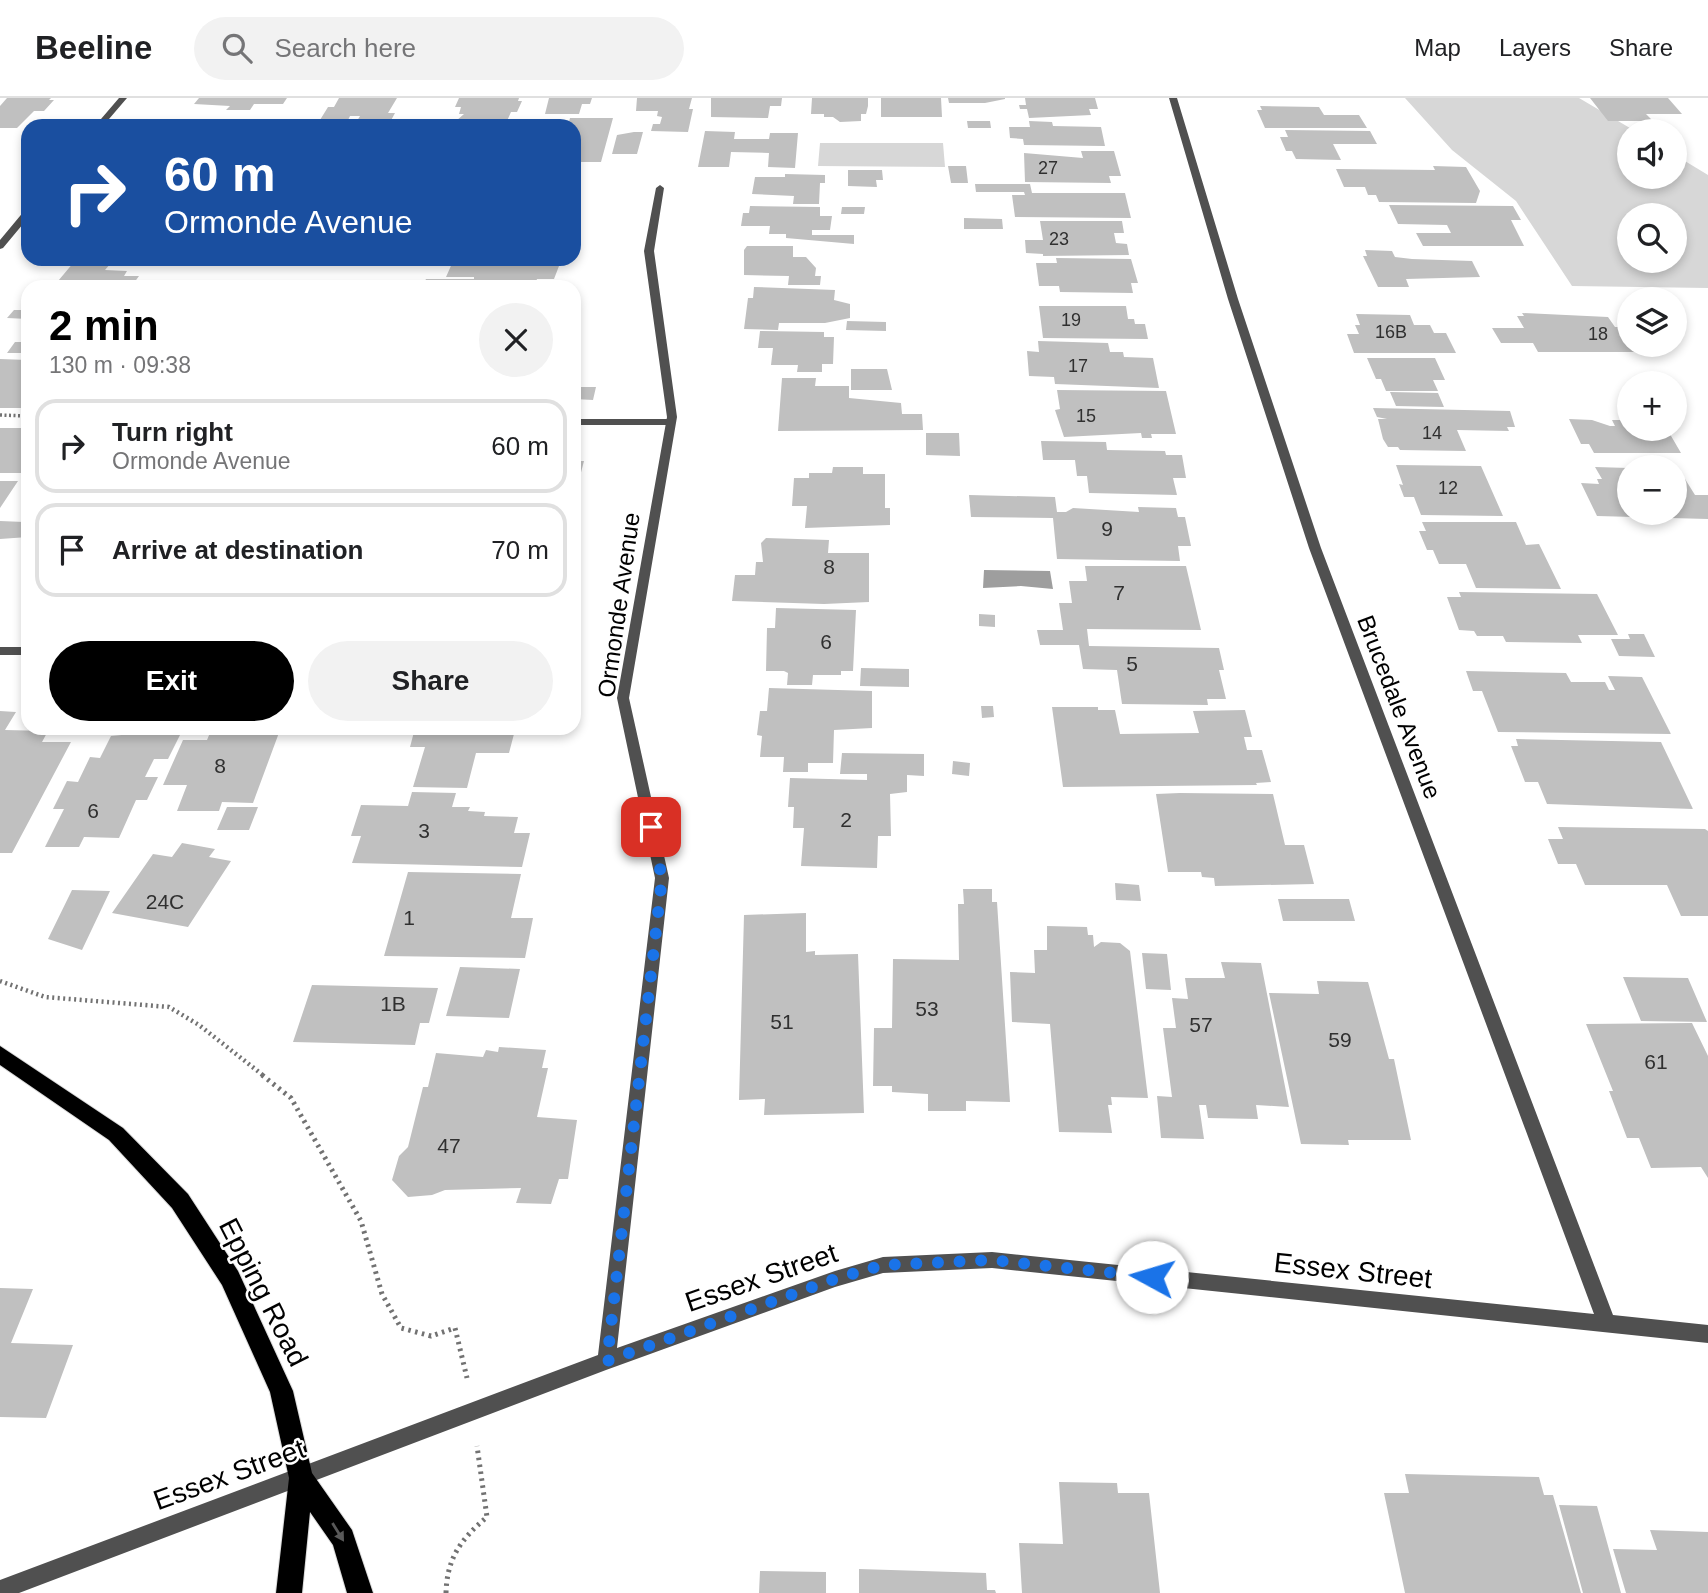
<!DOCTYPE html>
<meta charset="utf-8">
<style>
body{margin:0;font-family:Helvetica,sans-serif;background:#f2f2f2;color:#202124;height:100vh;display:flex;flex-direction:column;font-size:26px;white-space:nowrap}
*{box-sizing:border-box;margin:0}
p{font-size:23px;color:#757577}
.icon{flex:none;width:38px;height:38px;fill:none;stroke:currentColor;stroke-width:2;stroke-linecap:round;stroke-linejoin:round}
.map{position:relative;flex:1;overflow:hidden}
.side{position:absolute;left:21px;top:182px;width:560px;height:455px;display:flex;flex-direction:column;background:#fff;border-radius:21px;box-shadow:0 4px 10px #0003}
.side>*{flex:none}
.guide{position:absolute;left:21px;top:21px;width:560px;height:147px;border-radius:21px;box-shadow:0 4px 10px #0003;background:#1a4fa0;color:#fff;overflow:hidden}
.controls{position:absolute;left:1617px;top:21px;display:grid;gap:14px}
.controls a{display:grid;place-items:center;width:70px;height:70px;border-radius:50%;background:#fff;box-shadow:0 4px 10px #0003;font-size:35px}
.pin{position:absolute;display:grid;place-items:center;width:60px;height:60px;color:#fff;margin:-30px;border-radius:14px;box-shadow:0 4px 10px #0006}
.me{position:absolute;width:77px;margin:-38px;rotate:276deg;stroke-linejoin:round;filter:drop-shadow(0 0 5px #0008)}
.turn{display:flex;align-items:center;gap:24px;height:147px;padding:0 28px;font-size:32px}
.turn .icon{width:91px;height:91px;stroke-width:2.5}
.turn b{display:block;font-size:49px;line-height:60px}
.round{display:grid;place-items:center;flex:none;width:74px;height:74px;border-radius:37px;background:#f2f2f2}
.headline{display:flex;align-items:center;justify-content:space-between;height:119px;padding:0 28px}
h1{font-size:42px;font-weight:600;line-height:52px;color:#000}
.action{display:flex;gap:14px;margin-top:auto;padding:14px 28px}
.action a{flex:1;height:80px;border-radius:42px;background:#000;color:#fff;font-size:28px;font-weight:600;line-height:80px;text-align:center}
.action a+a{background:#f2f2f2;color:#202124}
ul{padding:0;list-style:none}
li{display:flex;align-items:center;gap:21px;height:94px;margin:0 14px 10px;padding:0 14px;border:4px solid #e0e0e0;border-radius:21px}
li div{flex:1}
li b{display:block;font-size:26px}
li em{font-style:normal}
header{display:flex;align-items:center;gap:42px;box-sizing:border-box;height:98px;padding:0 35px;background:#fff;border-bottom:2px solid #e0e0e0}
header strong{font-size:33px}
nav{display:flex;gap:38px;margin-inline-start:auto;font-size:24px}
.search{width:490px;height:63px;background:#f2f2f2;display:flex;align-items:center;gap:18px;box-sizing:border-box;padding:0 24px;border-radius:38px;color:#757577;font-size:26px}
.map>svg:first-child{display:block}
.green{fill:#d7d7d7;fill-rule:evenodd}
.water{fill:#9e9e9e}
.building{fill:#c0c0c0}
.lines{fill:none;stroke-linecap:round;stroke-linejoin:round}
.primary-casing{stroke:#dbdbdb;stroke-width:2}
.path-far2{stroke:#727272;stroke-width:3.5;stroke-dasharray:2 2.5;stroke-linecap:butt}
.path-far1{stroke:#727272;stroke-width:4.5;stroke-dasharray:2 3.5;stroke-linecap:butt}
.path{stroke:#727272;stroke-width:5;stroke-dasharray:2.5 4.5;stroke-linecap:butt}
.service{fill:#505050;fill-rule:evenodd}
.minor{fill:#505050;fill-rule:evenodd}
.primary{fill:#000;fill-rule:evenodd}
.oneway{fill:#595959}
.route{stroke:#1a73e8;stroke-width:12;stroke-dasharray:0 21.6}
.labels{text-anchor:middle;stroke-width:5;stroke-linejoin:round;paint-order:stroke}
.far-number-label{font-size:18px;fill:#303030}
.number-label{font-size:21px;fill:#303030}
.street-label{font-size:24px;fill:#000;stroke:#fff}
.near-street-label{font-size:28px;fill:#000;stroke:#fff}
</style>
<header>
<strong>Beeline</strong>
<div class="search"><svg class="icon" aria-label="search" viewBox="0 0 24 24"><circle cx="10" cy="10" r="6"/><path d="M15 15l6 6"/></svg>Search here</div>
<nav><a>Map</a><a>Layers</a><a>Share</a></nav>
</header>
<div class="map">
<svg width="1708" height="1495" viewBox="0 0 1708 1495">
<rect width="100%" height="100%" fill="#fff"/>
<path class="green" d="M1405,0H1579L1635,33H1629V79H1675V57L1708,77V190L1572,188L1516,103L1452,52ZM1629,117H1675V163H1629Z
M820,45H943L945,69L818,68Z"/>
<path class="water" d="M984,472L1050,473L1053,491L1021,488L983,490Z"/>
<path class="building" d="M7,0H51L49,2H54L44,13H34L17,30H0V8Z
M199,0H287L283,6H254L250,12H226L230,8L194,6Z
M339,0H397L388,15H395L388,28H354L360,18H350L348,22H320L328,9H334Z
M459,0H519L518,3H522L517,14H511L507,23H533L531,28H458L460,23H456L464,16H459L461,9H455Z
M549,0H592L590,6H582L579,16H545Z
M637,0H692L689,11H693L688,34L651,33L653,26H660L662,19L657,18L658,13H636Z
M711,0H782L781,8H770L768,20L711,19Z
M812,0H868V8L866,16H861V23L840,24L833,19H824V16H811Z
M881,0H941L942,19H881Z
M948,0H1005V1L985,5H949Z
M1025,0H1095L1098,11H1089L1091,17L1029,20L1027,11H1020L1019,7H1026Z
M1590,0H1668L1682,16H1646L1653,23H1608Z
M1260,8L1319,9L1324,17H1359L1367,30H1265L1257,12H1262Z
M570,20H613L601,64H574V28L568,27Z
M186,21H256L252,28H180Z
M967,23H990L991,30H968Z
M1029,23L1052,24L1053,28L1101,29L1105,48L1024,47L1023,41L1010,40L1009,29H1030Z
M1285,32L1370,33L1377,46H1333L1341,62L1296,61L1292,53H1286L1280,39H1288Z
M705,33L735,34L734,41H769L770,35H798L795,70L768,69L769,55L731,54L729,69H698Z
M634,34H643L637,56H612L617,37Z
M1081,53H1114L1121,78H1109L1111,85L1025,84L1024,55L1083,60Z
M948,68H966L968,85H951Z
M1433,68L1466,69L1480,93L1476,105L1379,104L1376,97H1368L1365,89H1344L1336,71L1435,72Z
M848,72H882L883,82H876L877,89L848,88Z
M785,76L825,77V85H820L819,106H793L794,98L752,96L755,79H785Z
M975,86H1030L1032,95H1125L1131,120L1015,119L1012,97H1025L1024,94H976Z
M1389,107L1513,108L1521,122H1511L1524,148H1423L1416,135H1451L1447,127L1398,126Z
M750,108L820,109V118H832L830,132H812V137H854V146L786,140V136H769L770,128H741L743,115H749Z
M842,109H865L864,116H841Z
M964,120L1002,121L1003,131H964Z
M1040,123H1122L1124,135H1114L1116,145L1127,146L1129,157L1043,158V156L1026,155L1025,142H1043Z
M747,148H793V159H806L816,170L815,178H821L820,187H788L789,178L744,177V152Z
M1365,152L1392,153L1395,159L1412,161L1472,163L1480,179L1406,181L1409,189H1378L1363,158H1367Z
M1056,160L1131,161L1138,185H1131L1133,195L1060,194L1059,188H1039L1036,165H1057Z
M454,161L501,164L503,161H557L555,168H559L554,181H537L534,189H422L426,181H474V179H446Z
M74,164L111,165L105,172L127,173L124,178H139L131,189H53Z
M754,189L835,192L834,202L850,206V220L825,225H779L778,232L744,231L748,200H753Z
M1039,208H1126L1128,221H1134L1135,226H1145L1148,241L1043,240Z
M14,212H28V221L7,220Z
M1522,215L1608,219L1615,229H1629V247H1649L1654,254H1538L1533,245H1501L1492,230H1524L1517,218H1524Z
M1356,216L1410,217L1414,227H1430L1434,235H1446L1456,255H1354L1347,236H1359L1355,227H1360Z
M847,223L886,224V233L846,232Z
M760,233L824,234V239H834L833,266H822V274H797L798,267H771L773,250H758Z
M28,237V255H7L15,244H23Z
M1038,243L1108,245L1110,254H1123L1124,259L1153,260L1159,290L1055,286L1054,279L1029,278L1027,253L1039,254Z
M1367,260H1435L1445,282H1433L1438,293H1386L1381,281H1376Z
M0,261L28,262V304L22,310H0Z
M851,271H887L892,292H851Z
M782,280H816L815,288H849V300L901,305L902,316H922L923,332L778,333Z
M574,289H596L593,302L574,301Z
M1057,292L1166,293L1176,336H1151L1152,340H1142L1141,335L1064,339L1055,312L1060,311Z
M1390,294L1438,295L1444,309L1396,308Z
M1373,310L1510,313L1515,329H1507L1509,333L1457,332L1466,353L1400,352L1398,349H1388L1383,341L1378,321H1387L1377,319Z
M1569,321L1592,322L1610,328H1615L1612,322H1629V331H1667L1681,355H1594L1589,346H1581Z
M28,322V357L24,360H28V370L24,375H0V330H22Z
M926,335H959L960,358L926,357Z
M1041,343L1106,344L1107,352L1165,353L1166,357H1182L1186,380H1173L1177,397L1089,395L1087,378H1077L1075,362H1043Z
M574,363H584L577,390H574Z
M1396,367L1481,368L1503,418L1421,417L1414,399H1404L1399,386L1403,387Z
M833,369H863V376H885V410H890V427L805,430L807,408H792L794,380H809V375H832Z
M1595,369L1629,370V415H1675V380L1685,381L1695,397H1708V421L1597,418L1581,385L1599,386L1597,381H1602Z
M0,383H18L0,410Z
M969,397L1055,399L1057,414H1066L1073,410L1139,414L1138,409L1176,410L1178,419H1185L1191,448H1178L1180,463L1057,461L1053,420L971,419Z
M0,423L24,424L21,428L28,429V439L0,441Z
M1422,424H1516L1526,447L1539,446L1561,491L1476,490L1466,466H1439L1433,452H1427L1419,433H1426Z
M766,440L829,442L828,455H869V504L824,506L732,503L735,477H755L756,464H763L761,445Z
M1085,468H1186L1201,532L1087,531L1089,548L1219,550L1224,572H1219L1226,601H1207L1208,607L1122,606L1117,572L1083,571L1079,547H1040L1037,532H1063L1059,505H1072L1069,483H1087Z
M1459,494L1597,496L1618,537H1578L1582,545L1506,544L1503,538H1477L1474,533L1459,532L1447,499H1461Z
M776,510L856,512L853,573H841V577H813L812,587H787L788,575L784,573H766L767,530H775Z
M979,516L995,517V529L979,528Z
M1628,536H1644L1655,559L1619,558L1611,541H1630Z
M861,570L909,571V589L860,588Z
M1466,573L1566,575L1571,584H1605L1609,592H1615L1608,578L1642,579L1671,636L1498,634L1482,593H1473Z
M769,590L872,593V630L834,632L833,665H808V674H783L784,659H760L762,638L757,637L760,613H767Z
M981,608H993L994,619L982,620Z
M1052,609H1098V612H1115L1120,636L1199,635L1193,613L1245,612L1252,639H1244L1247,652H1262L1271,684L1256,685L1257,687L1063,689Z
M0,613L16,614L5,632L48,633L42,644H71L12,755H0Z
M212,630L280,632L253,705L222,704L219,713H177L187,687H163L183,642H207Z
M415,630H525L524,636H514L509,655H476L467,690L413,689L425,649H410Z
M132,636L180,637L168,661H154L145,679H158L147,702H136L119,740L84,739L79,749H45L64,711H53L67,683L78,684L90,659L100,660L111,638Z
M1516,641L1661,644L1693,711L1547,706L1538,684H1525L1511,648H1518Z
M842,655L924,656V678L907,677V694L890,696L891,738H878L877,770L801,768L804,730H793L794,709H788L790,680L867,682V676H840Z
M953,663L970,665L969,678L952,676Z
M412,694L456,695L452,709H470L468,713L485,714L484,718L518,719L514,735H530L522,769L352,765L361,738H351L361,707L408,708Z
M1180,695L1273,696L1285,747H1304L1314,786L1215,788L1214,780L1202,779L1201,774H1168L1156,696Z
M227,709H258L249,732H217Z
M1558,729L1705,731L1708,733V818H1681L1667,787H1585L1576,766H1558L1548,741H1563Z
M182,745L215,751L209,759L231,763L188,829L112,815L153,756L172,759Z
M408,774L521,776L511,820H533L525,860L384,858Z
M1115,785L1139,787L1141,803L1116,802Z
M963,791H992V804H997L1010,1004L966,1003V1013H928V996L892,994V988H873L874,930H892L893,861L959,862L958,806H964Z
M72,792L110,793L82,852L48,841Z
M1278,801H1349L1355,823H1283Z
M806,815V854L815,853V857L858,856L864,1015L764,1017L765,1001L739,1002L744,817Z
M1047,828L1087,829L1088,837H1093L1094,849L1101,844L1120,845L1130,853L1148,1000L1111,999L1112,1007H1108L1112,1035L1059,1034L1050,926L1012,924L1010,874L1035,875L1034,852H1047Z
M1142,855L1167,856L1171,892L1146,891Z
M1221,864L1261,865L1289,1009L1256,1007L1258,1021L1208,1020L1206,1007H1199L1204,1041L1161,1040L1157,998L1172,999L1163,930H1176L1172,900L1188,901L1185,880H1225Z
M460,869L520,871L509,920L446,918Z
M1623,879L1688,880L1707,924L1641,923Z
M1317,883L1368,884L1389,961H1394L1411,1042H1348L1349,1047L1301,1046L1269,895L1319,896Z
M312,887L438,890L429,925H420L415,947L293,944Z
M1692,925L1708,958V1080L1701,1069L1651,1070L1639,1040H1627L1609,993H1613L1586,926Z
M499,949L546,952L542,970H548L537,1019L577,1022L568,1081H559L551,1106L516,1105L521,1090L445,1092L432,1097L408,1099L392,1082L399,1058L408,1049L423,989H428L436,955L483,959L486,952L498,954Z
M0,1190L33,1191L11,1245L73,1247L46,1320L0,1319Z
M1405,1376L1539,1379L1544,1397H1553L1581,1495H1405L1384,1395H1409Z
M1059,1384L1117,1385L1118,1395H1149L1160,1495H1022L1019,1445L1063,1446Z
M1559,1407L1597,1408L1621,1495H1583Z
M1650,1432L1708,1434V1495H1626L1613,1451L1657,1452Z
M859,1471L986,1475L987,1492H995L996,1495H859Z
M760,1473L826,1474V1495H759Z"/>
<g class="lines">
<defs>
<path id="primary" d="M0,948L123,1030L188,1096L238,1173L293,1293L312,1375L352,1432L373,1495H347L333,1447L310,1414L302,1495H276L289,1380L270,1294L222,1187L172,1110L109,1042L0,967Z"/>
</defs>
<use href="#primary" class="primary-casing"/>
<path class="path-far2" d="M0,317L28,318"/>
<path class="path-far1" d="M0,883L45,899L169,909L199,927L264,978"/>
<path class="path" d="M262,977L291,1000L361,1123L382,1196L401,1230L431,1238L455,1230L467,1280
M446,1495C447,1460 461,1441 487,1419L477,1348"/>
<path class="service" d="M574,321H671L676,324L671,327H574Z"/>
<path class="minor" d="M119,0H127L103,28H95Z
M1169,0H1177L1238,201L1321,450L1613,1217L1708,1227V1245L992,1170L883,1175L835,1189L606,1272L19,1495H0V1482L598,1257L655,780L617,600L667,319L644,153L656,90L660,87L664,90L654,153L677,319L629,600L669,780L617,1250L835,1173L883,1159L992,1154L1594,1216L1309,450L1228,201Z
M28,111V120L3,150L0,151V142L25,112Z
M0,549H28V557H0Z"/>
<use href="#primary" class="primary"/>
</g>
<defs><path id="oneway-solid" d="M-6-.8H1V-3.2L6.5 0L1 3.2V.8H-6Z" transform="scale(1.75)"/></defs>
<use class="oneway" href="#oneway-solid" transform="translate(338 1434) rotate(58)"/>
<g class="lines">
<path class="route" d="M651,729L662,780L607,1263L835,1181L883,1167L992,1162L1152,1179"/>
</g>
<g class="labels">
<g class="far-number-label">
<text x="1048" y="76">27</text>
<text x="1059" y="147">23</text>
<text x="1071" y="228">19</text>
<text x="1391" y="240">16B</text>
<text x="1598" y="242">18</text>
<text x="1078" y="274">17</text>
<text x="1086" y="324">15</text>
<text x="1432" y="341">14</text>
<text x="1448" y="396">12</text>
</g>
<g class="number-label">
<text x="1107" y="438">9</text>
<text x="829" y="476">8</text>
<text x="1119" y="502">7</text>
<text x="826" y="551">6</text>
<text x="1132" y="573">5</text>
<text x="220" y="675">8</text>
<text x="93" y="720">6</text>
<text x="846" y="729">2</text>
<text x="424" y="740">3</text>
<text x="165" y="811">24C</text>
<text x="409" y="827">1</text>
<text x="393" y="913">1B</text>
<text x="927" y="918">53</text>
<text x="782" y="931">51</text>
<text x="1201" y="934">57</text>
<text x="1340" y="949">59</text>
<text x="1656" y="971">61</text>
<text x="449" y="1055">47</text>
</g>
<g class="street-label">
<text transform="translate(619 507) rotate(-82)" y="8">Ormonde Avenue</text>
<text transform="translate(1399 609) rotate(69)" y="8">Brucedale Avenue</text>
</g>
<g class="near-street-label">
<text transform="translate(1353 1172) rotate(6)" y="10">Essex Street</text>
<text transform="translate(761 1179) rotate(-19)" y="10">Essex Street</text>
<text transform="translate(264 1194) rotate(63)" y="10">Epping Road</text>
<text transform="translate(229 1376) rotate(-20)" y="10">Essex Street</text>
</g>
</g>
</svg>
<div class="controls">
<a><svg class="icon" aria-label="sound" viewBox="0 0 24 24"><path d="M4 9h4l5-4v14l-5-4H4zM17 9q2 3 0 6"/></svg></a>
<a><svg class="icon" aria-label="search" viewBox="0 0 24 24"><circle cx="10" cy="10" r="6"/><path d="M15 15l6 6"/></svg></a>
<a><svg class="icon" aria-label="layers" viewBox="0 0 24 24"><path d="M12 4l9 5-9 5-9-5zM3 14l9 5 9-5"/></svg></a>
<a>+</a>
<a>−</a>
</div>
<div class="pin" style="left:651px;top:729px;background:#d93025"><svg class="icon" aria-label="arrive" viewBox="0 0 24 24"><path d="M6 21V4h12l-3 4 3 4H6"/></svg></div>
<svg class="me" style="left:1152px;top:1179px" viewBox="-20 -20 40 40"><circle r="19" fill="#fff"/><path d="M0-13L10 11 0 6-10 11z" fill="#1a73e8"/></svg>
<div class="guide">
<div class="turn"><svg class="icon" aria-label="right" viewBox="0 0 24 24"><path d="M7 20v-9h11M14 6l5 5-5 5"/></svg><div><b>60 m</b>Ormonde Avenue</div></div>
</div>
<section class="side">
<div class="headline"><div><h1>2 min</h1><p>130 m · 09:38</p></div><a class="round"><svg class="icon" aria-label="close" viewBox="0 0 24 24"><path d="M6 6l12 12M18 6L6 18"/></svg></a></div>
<ul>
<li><svg class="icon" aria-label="right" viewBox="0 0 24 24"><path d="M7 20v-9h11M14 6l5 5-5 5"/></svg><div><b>Turn right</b><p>Ormonde Avenue</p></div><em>60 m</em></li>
<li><svg class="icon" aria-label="arrive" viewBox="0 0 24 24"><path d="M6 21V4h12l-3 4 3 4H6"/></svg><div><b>Arrive at destination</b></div><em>70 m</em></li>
</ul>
<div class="action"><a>Exit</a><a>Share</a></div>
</section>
</div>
